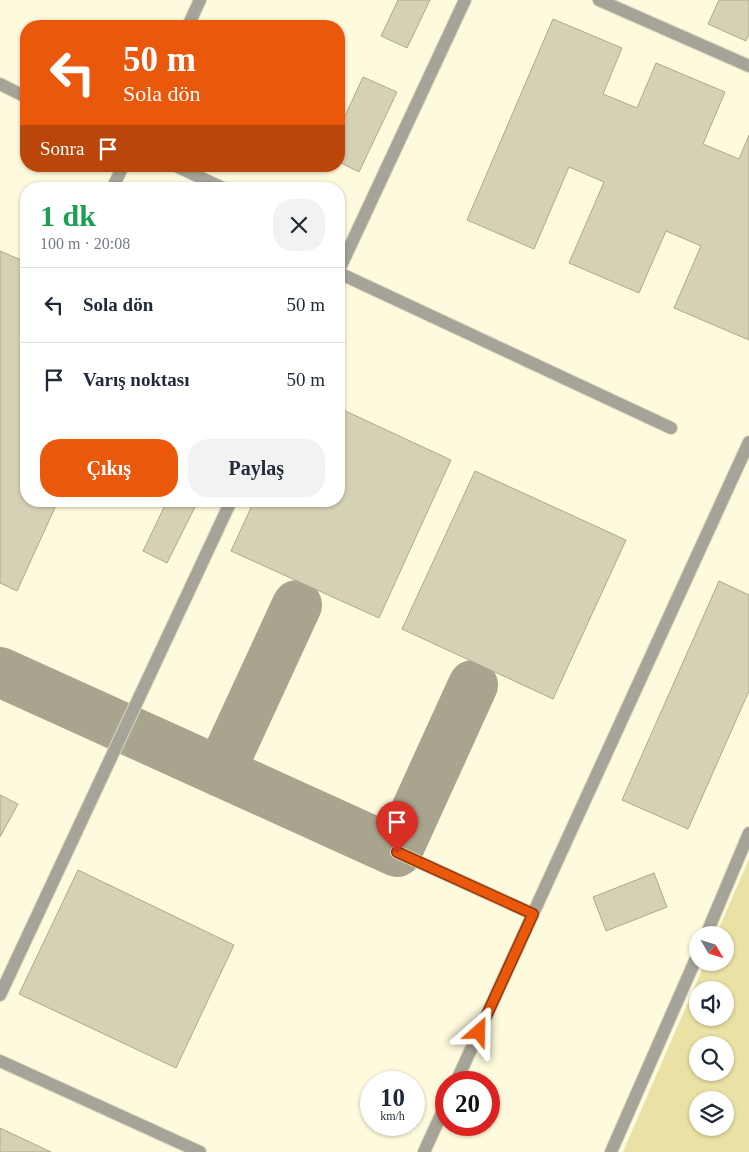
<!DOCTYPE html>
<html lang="tr">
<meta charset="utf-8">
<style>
body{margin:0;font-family:Georgia,serif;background:#f2f2f3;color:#1f2937;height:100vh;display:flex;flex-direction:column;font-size:19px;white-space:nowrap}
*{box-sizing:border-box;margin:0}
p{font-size:16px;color:#747a83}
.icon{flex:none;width:28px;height:28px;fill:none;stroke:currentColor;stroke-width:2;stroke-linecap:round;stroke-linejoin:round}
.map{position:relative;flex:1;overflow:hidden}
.panel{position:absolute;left:20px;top:182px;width:325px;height:325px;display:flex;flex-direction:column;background:#fff;border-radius:20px;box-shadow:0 1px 4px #0004}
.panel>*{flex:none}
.hud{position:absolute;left:20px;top:20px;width:325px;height:152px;border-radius:20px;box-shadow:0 1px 4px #0004;background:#ea580c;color:#fff;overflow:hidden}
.needle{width:32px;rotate:128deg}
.tools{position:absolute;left:689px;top:926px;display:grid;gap:10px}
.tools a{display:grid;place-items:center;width:45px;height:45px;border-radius:50%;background:#fff;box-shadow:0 1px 4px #0004;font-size:25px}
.speed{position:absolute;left:360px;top:1071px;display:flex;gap:10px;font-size:25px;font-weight:700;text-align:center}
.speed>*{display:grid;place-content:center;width:65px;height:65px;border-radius:50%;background:#fff;box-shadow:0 1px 4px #0004;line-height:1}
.speed small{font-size:12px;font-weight:400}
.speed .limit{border:8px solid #d22;background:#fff;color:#111}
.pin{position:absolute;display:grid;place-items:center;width:42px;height:42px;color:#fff;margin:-51px -21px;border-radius:50% 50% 50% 0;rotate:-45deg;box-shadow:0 0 5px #0007}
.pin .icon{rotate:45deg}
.me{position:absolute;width:55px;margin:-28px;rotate:25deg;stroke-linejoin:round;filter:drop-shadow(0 0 4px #0008)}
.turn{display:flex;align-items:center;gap:18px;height:105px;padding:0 20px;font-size:22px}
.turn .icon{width:65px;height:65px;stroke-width:2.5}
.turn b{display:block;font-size:35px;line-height:42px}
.then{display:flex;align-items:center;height:48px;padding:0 20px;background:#0003;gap:10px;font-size:19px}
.round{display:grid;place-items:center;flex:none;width:52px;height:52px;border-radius:20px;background:#f2f2f3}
.headline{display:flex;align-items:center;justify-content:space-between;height:85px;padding:0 20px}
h1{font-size:30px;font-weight:700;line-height:38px;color:#1e9e55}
.primary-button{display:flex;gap:10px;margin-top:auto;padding:10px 20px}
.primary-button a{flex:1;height:58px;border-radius:20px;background:#ea580c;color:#fff;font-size:20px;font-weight:700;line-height:58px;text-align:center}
.primary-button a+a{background:#f2f2f3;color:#1f2937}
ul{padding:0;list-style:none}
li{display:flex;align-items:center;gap:15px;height:75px;padding:0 20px;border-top:1px solid #e0e1e3}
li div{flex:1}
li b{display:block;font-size:19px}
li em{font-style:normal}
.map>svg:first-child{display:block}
.green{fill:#eae1a4;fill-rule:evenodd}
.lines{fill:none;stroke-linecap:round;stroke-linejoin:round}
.taxiway{stroke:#a8a48e;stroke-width:50}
.building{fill:#d5d1b5;stroke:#ada98e}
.minor-casing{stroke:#dbd8be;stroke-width:14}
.minor{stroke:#a6a498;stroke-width:12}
.route-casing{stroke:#983908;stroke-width:12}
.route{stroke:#ea580c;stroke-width:9}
</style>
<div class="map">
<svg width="749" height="1152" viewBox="0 0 749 1152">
<rect width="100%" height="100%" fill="#fefadd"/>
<path class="green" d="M749,859V1152H623L705,963L725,962V935H716ZM698,990H725V1018H698ZM698,1045H725V1072H698ZM698,1100H725V1128H698Z"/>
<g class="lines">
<path class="taxiway" d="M0,672L397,852L473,685
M220,772L297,605"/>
</g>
<path class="building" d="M398,0H430L407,48L381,36Z
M719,0H749V34L746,41L708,24Z
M553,19L622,48L603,94L637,108L656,63L725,92L703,144L739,159L749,135V340L674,308L701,246L666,231L639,293L569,263L604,182L569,167L534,249L467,220Z
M363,77L397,92L359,172L339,162V129Z
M0,251L26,262V501H58L17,591L0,583Z
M339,408L451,460L379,618L231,551L254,501H339Z
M475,471L626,540L553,699L402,629Z
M167,501H198L167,563L143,551Z
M719,581L749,595V691L688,829L622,800Z
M0,795L18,804L0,837Z
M78,870L234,945L176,1068L19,994Z
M654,873L667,907L606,931L593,897Z
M0,1128L51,1152H0Z"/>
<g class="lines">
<defs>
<path id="minor" d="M599,0L749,66
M188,26L200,0
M0,84L26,97
M176,166L225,189
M112,189L123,166
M339,270L465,0
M339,273L671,428
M397,852L533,914
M706,935L749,833
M0,995L231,501
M0,1061L200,1152
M456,1082L749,442
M424,1152L446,1104
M611,1152L698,954"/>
</defs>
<use href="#minor" class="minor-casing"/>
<use href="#minor" class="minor"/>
</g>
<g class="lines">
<defs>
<path id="route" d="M397,852L533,914L479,1032"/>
</defs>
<use href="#route" class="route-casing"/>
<use href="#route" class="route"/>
</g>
</svg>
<div class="tools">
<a><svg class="needle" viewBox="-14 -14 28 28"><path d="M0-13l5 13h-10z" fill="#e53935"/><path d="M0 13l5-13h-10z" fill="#747a83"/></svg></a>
<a><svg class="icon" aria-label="sound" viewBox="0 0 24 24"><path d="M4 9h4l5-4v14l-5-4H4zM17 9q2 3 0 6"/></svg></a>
<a><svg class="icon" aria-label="search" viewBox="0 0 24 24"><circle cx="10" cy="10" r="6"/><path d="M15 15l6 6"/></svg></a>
<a><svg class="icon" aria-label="layers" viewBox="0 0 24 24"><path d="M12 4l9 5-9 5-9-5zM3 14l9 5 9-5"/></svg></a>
</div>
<div class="speed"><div>10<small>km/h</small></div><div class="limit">20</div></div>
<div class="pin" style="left:397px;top:852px;background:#d93025"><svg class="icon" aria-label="arrive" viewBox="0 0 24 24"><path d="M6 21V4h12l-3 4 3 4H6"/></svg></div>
<svg class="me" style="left:479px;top:1032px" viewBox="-20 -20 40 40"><path d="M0-17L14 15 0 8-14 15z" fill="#ea580c" stroke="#fff" stroke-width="4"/></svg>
<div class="hud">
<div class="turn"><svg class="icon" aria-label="left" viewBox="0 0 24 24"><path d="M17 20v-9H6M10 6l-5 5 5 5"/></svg><div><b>50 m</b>Sola dön</div></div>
<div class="then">Sonra<svg class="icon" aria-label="arrive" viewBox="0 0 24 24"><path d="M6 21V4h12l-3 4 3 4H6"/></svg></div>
</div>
<section class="panel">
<div class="headline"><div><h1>1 dk</h1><p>100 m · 20:08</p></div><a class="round"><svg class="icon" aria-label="close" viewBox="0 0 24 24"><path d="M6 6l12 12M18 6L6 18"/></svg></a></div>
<ul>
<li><svg class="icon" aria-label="left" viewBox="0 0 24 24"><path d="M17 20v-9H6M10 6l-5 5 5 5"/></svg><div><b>Sola dön</b></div><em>50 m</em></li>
<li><svg class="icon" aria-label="arrive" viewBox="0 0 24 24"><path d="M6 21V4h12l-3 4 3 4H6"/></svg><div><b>Varış noktası</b></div><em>50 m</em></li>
</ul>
<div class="primary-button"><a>Çıkış</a><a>Paylaş</a></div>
</section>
</div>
